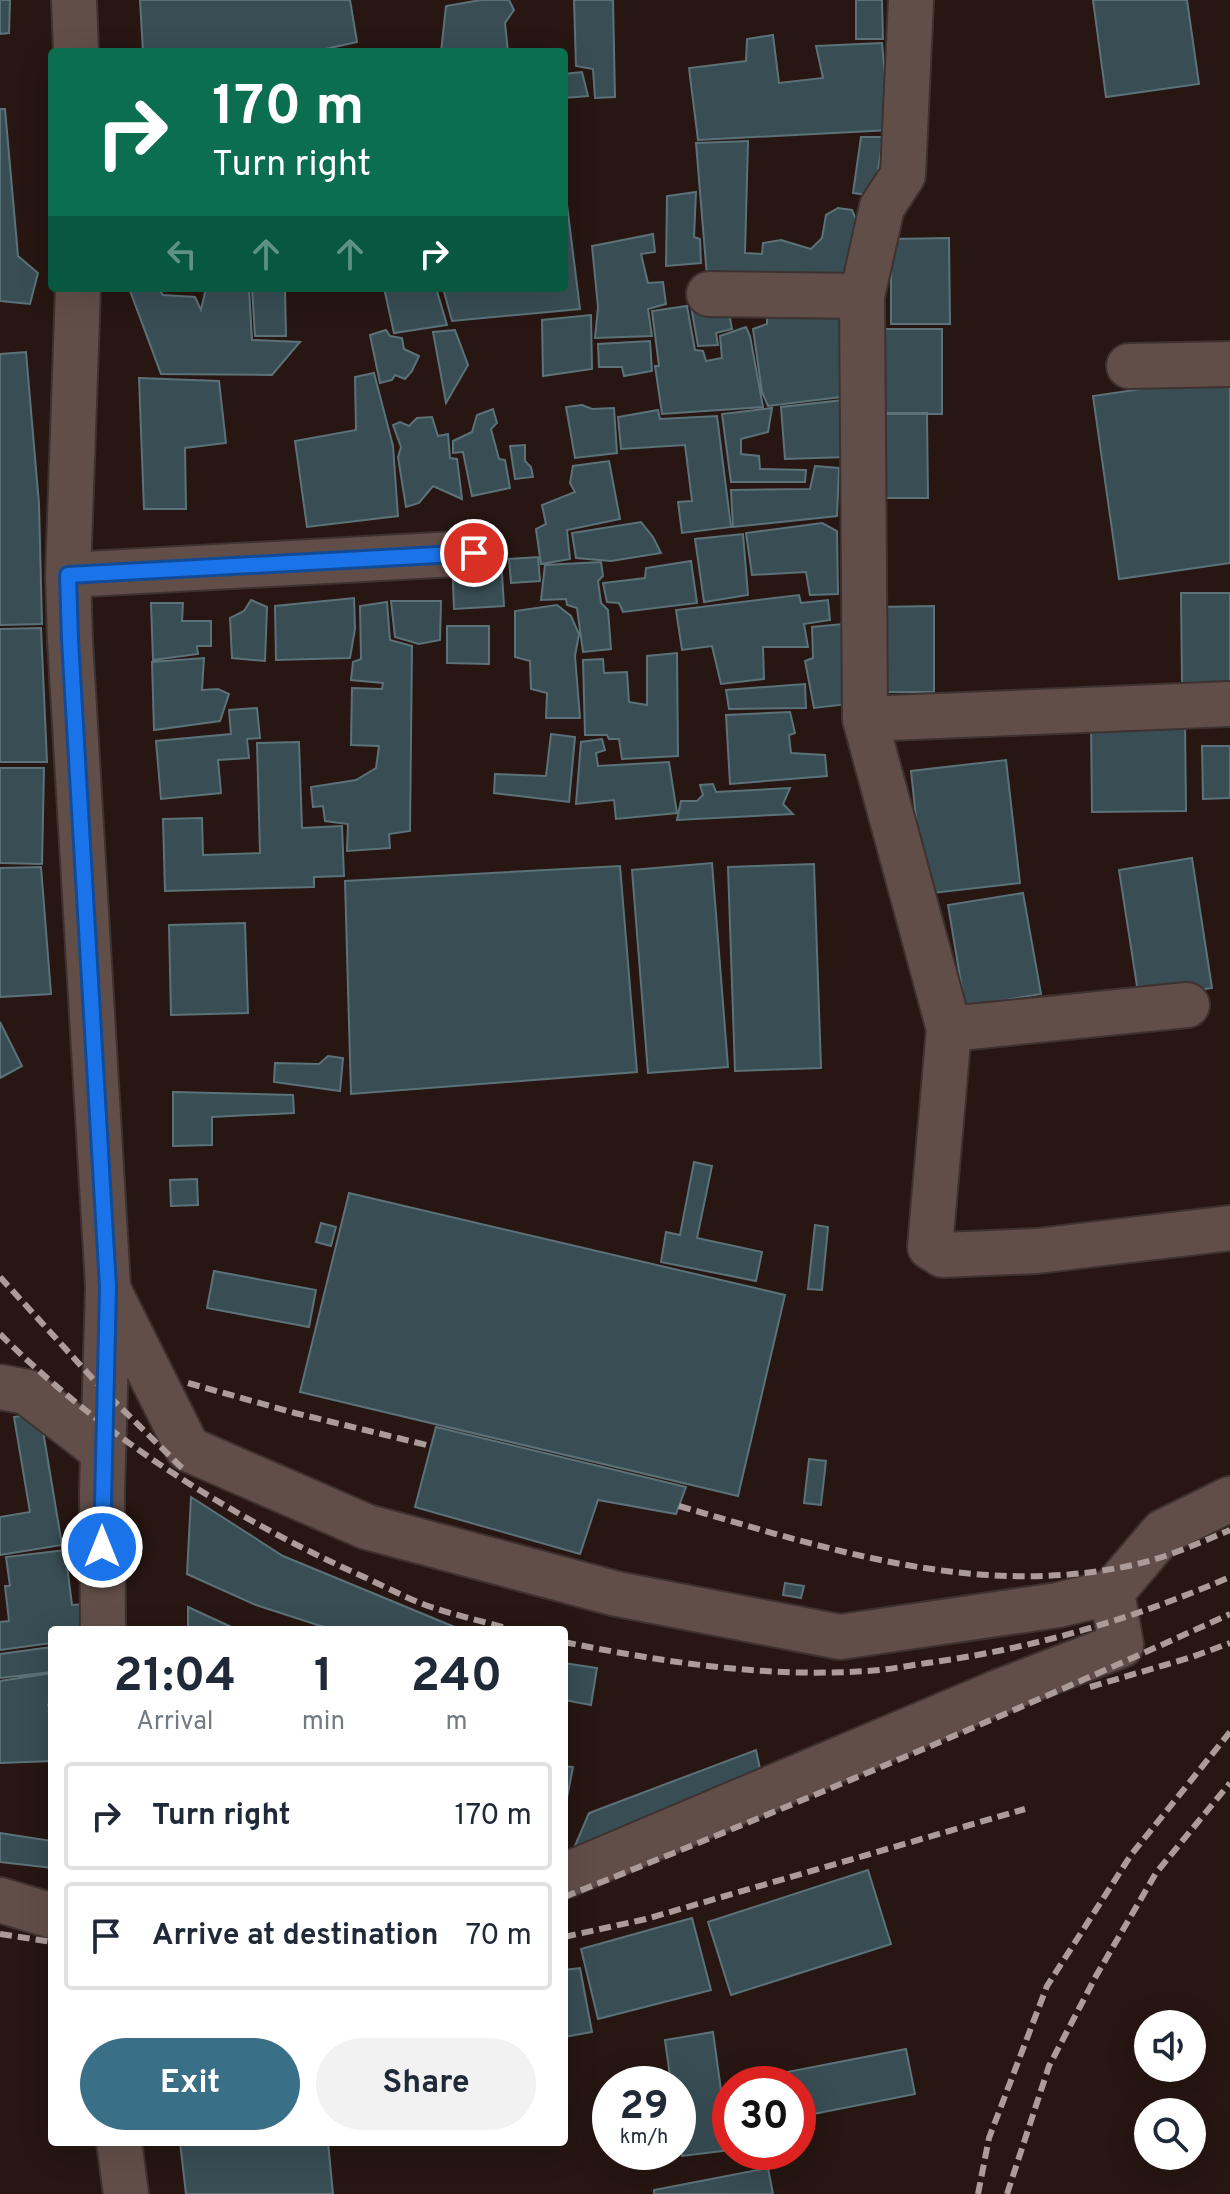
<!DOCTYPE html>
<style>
body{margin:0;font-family:Overpass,sans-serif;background:#f2f2f3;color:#1f2937;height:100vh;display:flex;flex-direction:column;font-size:30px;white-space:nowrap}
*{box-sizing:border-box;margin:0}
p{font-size:26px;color:#747a83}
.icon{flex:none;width:44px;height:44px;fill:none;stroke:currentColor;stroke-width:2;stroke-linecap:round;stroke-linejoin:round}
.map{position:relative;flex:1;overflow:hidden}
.side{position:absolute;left:48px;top:1626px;width:520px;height:520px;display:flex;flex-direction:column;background:#fff;border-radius:8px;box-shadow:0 8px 32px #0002}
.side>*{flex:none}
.banner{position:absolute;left:48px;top:48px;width:520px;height:244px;border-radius:8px;box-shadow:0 8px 32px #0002;background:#0b6e4f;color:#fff;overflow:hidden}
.controls{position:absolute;left:1134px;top:2010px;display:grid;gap:16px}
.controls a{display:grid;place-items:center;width:72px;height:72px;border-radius:50%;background:#fff;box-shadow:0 8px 32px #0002;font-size:40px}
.speed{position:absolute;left:592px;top:2066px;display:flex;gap:16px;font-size:40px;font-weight:700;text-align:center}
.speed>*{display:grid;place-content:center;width:104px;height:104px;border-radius:50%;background:#fff;box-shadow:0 8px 32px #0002;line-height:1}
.speed small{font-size:20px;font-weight:400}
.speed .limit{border:12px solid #d22;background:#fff;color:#111}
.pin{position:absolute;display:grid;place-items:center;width:68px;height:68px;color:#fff;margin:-34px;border:4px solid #fff;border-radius:50%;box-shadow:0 2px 8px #0007}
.me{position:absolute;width:88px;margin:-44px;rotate:0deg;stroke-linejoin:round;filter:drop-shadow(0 0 6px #0008)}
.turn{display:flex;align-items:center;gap:28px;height:168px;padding:0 32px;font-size:36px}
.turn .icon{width:104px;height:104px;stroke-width:2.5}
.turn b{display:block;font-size:56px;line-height:68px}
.lanes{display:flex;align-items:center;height:76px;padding:0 32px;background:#0003;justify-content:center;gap:40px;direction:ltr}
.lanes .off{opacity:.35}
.eta{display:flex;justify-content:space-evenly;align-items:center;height:136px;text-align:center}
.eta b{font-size:48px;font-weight:700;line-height:56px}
.cta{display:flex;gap:16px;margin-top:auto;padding:16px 32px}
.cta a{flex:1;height:92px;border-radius:48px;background:#3a7087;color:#fff;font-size:32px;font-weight:700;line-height:92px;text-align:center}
.cta a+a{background:#f2f2f3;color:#1f2937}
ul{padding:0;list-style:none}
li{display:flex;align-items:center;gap:24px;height:108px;margin:0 16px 12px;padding:0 16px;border:4px solid #e0e1e3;border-radius:8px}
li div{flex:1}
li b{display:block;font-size:30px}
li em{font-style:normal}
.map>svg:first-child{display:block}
.building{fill:#384d54;stroke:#5c7279;stroke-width:2}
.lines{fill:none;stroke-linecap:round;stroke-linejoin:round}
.minor-casing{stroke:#3e3230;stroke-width:48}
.minor{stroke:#624e49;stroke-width:44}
.rail{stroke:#ab9c99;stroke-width:6;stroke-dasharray:12 6;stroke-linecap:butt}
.route-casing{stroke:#114b97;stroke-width:20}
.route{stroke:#1a73e8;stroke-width:14}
</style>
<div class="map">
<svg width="1230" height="2194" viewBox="0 0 1230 2194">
<rect width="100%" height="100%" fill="#271612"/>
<path class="building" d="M0,0H10L9,33L0,34Z
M140,0H350L357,42L312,52H143Z
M481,0H509L514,10L505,23L508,52H441L446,6Z
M574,0H613L615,97L595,98L593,69L576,66Z
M856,0H882L883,39H856Z
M1093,0H1187L1199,84L1106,97Z
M773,35L779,83L823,78L816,46L882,43L890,130L698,140L689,68L746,61L747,39Z
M582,72L588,96L564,98V74Z
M0,109H5L18,256L38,273L30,304L0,301Z
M861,137H883L874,196L853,193Z
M748,141L745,253L762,254L763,243L781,240L811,249L822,238L826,215L838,208L852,210L858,224L850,291L708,289L696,143Z
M564,181L580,309L452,321L443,288H564Z
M696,192L694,237L700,239L701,263L666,266L667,196Z
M653,234L655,252L641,254L648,283L663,282L666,304L648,309L652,336L595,338L598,307L592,246Z
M949,238L950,324H891V239Z
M129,288H158L163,295L195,297L201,310L206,288H249L252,340L300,342L272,375L161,374Z
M252,288H285L286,336H255Z
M384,288H436L447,325L394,333Z
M702,297L729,313L732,329L716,333L718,345L698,346L691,306Z
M856,300L857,395L768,406L762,392L753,329L767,324V301Z
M687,306L695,350L703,351L706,361L722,358L720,336L746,327L750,336L763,407L662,414L655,366H659L652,311Z
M591,315L592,369L543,376L542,320Z
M883,329H942V414H884Z
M386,330L390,336L402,338L404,349L419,356L412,371L405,379L395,375L392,380L380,383L370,335Z
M455,330L468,365L446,403L433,332Z
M650,341L652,371L624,376L622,367H599L598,344Z
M26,352L39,504L42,624L0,625V354Z
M374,373L393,446L398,516L307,527L295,441L356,430L355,377Z
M1230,376V563L1119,579L1093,396Z
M139,378L219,381L226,443L185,448L186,509H144Z
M853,399L847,457L785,459L781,407Z
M582,405L592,409L614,408L617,453L575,458L566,407Z
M772,408L768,432L741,439V454L759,456L760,469L806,470L805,482H731L722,414Z
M493,409L497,423L491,429L499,459L505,460L510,488L472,496L463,452L453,453V441L472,432L477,415Z
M658,410L660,419L717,416L731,527L682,533L678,502L692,501L685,445L621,449L618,417Z
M868,413H927L928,498H869Z
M432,417L438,436L448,434L450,458L457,459L462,499L433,486L419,503L406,507L398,457L401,447L393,425L400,422L409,426L417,418Z
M525,445V461L531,467L533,477L515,479L510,446Z
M609,461L620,519L567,530L570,559L541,564L536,529L546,524L542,505L575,492L570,483L573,466Z
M815,466L839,468L837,516L733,527L731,490L810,489Z
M641,522L653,537L661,553L611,561L576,558L572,533Z
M822,523L837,531L838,594L810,595L806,572L752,575L746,533Z
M743,534L748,595L704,602L695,539Z
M538,557L540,581L511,583L509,559Z
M501,558L504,606L454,609L452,560Z
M691,561L697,603L623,612L619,603L607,602L603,583L645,578L646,568Z
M601,562L603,576L598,581L601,603L608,610L611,649L583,652L577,608L567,605L566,599L541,600L545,565Z
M1181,593H1230V682L1182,683Z
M799,595L801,603L828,600L830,620L804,624L808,647H763L764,679L721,684L712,646L682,650L676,610Z
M354,598L355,629L350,658L276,660L275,606Z
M251,600L267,607L265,661L232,658L230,618L244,611Z
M391,601H441L440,640L419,644L395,637Z
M387,602L390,640L412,646L410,831L389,834L390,848L347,851L348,824L325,821L323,806L313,807L311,787L356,780L376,768L379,746L351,745L352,688L382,689L383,683L351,680L353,662L361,659L360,606Z
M151,603H183L182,621H211V646H197L198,654L153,660Z
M557,605L571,616L579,634L575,656L580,718H546L547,693L531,689L530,661L515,657V611Z
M934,606V692H876L875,607Z
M843,624L857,703L814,708L805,661L813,658L812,627Z
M447,626H489V664L447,663Z
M41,628L47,762H0V629Z
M677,653L678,756L622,759L619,739H609L607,735H585L583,660L603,659L604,673L627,672L629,702L647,705V656Z
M204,658L202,690L218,689L229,694L220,721L154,730L152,662Z
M805,684L806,708L729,709L726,690Z
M257,708L260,738L247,739L249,758L218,760L221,793L161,799L156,741L231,734L229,710Z
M790,712L795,733L789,735L791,753L825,755L827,776L730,784L726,715Z
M1091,722H1185L1186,811L1092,812Z
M551,734L575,737L569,802L494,793L495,774L546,776Z
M602,739L605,750L596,753L598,766L669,762L677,813L616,819L614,800L576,804L581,742Z
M299,742L302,828L342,826L344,876L314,877V887L165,891L163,819L202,818L203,855L260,853L257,743Z
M1202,746H1230V798L1203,799Z
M1006,760L1020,883L924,894L911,771Z
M0,768H44L42,864L0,863Z
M713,784L716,792L790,788L783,804L793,814L677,820L681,801H697L703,795L700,785Z
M1192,858L1212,988L1139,999L1119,870Z
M712,863L728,1067L648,1073L632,870Z
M814,864L821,1068L735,1071L728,867Z
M620,866L637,1072L351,1094L345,881Z
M41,867L51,994L0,997V868Z
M1023,893L1041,994L965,1007L948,905Z
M245,923L248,1013L171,1015L169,925Z
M0,1022L22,1066L0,1078Z
M328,1056L343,1058L340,1091L274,1082L275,1063L319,1064Z
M173,1092L293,1095L294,1113L212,1117V1145L173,1146Z
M694,1162L712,1166L697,1238L762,1252L756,1281L661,1262L666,1232L680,1235Z
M197,1179L198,1205L171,1206L170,1180Z
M349,1193L785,1295L738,1496L300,1392Z
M321,1223L336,1227L331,1246L316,1242Z
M815,1225L828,1227L822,1290L808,1289Z
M214,1271L316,1290L309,1327L207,1308Z
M40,1413L62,1545L0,1555V1517L30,1512L14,1417Z
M436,1427L686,1487L676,1514L598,1500L580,1554L415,1507Z
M809,1459L826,1461L821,1505L804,1503Z
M191,1497L283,1556L462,1630H333L256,1605L187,1574Z
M65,1550L72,1605L84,1604L88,1630H52V1643L0,1650V1622L9,1621L5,1586H10L6,1557Z
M785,1583L804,1586L801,1598L783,1595Z
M188,1607L238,1630H188Z
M52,1647V1672L0,1678V1654Z
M564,1663L597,1668L591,1705L564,1700Z
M52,1673V1697L48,1705L52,1712V1761L0,1763V1681Z
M756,1750L764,1787L571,1855L589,1813Z
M564,1766L573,1767L564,1813Z
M0,1833L52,1841V1868L0,1862Z
M868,1870L891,1944L731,1995L708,1922Z
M692,1918L711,1990L598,2019L581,1949Z
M580,1968L592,2032L564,2037V1970Z
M713,2032L721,2090H730V2150L682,2156L678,2130V2084H671L665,2040Z
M906,2049L915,2094L798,2117V2084H774L772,2075Z
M180,2142H328L333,2194H186Z
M768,2168L773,2194H654V2190Z"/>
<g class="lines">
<defs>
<path id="minor" d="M74,0L76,52
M911,0L903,175L882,207L862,296L865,719L1230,704
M78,288L68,575L70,640L108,1287L102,1491L103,1630
M709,294L862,296
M1129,366L1230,364
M68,575L474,553
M865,719L949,1029L930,1247L943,1255L1037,1251L1230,1228
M949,1029L1187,1005
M110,1293L188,1449L367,1527L617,1594L840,1637L1058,1605L1112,1592L1163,1532L1230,1499
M0,1387L27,1392L103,1451
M564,1876L996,1693L1121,1645L1112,1592
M0,1900L52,1916
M119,2142L126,2194"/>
</defs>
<use href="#minor" class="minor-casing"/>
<use href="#minor" class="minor"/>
<path class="rail" d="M0,1277L104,1391L182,1468
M0,1334C103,1437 232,1518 364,1577C386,1587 408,1599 431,1607C458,1616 486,1622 513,1630
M188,1383L295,1413L431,1446
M679,1506C829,1549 975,1599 1133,1565C1166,1558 1199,1543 1230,1530
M564,1642C662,1662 766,1678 866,1671C886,1670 907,1666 927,1663C1032,1649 1133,1619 1230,1577
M1090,1687L1192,1657L1230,1643
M564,1897C788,1808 1010,1714 1230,1614
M0,1934L52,1942
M564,1937L646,1919L1025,1809
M978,2194L989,2138L1047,1986L1131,1855L1230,1732
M1007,2194L1049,2066L1096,1976L1156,1873L1230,1783"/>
</g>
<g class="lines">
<defs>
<path id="route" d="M102,1547L108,1287L70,640L68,575L474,553"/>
</defs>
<use href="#route" class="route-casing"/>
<use href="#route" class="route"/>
</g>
</svg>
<div class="controls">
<a><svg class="icon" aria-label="sound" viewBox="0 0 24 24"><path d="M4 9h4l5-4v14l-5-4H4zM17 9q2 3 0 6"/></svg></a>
<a><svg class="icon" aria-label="search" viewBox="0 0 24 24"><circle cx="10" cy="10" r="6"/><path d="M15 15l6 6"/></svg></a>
</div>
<div class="speed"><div>29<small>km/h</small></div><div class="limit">30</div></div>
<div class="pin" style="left:474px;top:553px;background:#d93025"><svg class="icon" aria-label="arrive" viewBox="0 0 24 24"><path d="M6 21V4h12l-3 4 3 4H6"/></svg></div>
<svg class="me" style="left:102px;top:1547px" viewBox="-20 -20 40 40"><circle r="17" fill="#1a73e8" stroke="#fff" stroke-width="3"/><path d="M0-11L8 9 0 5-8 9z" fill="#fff"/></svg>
<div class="banner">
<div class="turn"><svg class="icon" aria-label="right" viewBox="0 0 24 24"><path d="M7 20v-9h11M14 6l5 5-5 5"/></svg><div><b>170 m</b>Turn right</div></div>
<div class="lanes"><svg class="icon off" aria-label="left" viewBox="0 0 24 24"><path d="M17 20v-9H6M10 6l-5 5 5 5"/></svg><svg class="icon off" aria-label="ahead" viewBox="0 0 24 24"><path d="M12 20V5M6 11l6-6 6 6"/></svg><svg class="icon off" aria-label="ahead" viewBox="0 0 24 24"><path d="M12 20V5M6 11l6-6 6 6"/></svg><svg class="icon" aria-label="right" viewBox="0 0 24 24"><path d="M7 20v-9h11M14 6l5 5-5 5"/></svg></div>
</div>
<section class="side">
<div class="eta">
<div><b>21:04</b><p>Arrival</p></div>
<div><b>1</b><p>min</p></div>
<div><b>240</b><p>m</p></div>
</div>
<ul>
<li><svg class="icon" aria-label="right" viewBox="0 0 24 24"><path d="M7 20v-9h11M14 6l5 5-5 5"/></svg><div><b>Turn right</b></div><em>170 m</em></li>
<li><svg class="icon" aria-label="arrive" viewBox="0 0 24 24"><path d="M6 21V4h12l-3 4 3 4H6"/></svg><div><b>Arrive at destination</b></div><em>70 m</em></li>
</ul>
<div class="cta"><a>Exit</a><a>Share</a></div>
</section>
</div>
